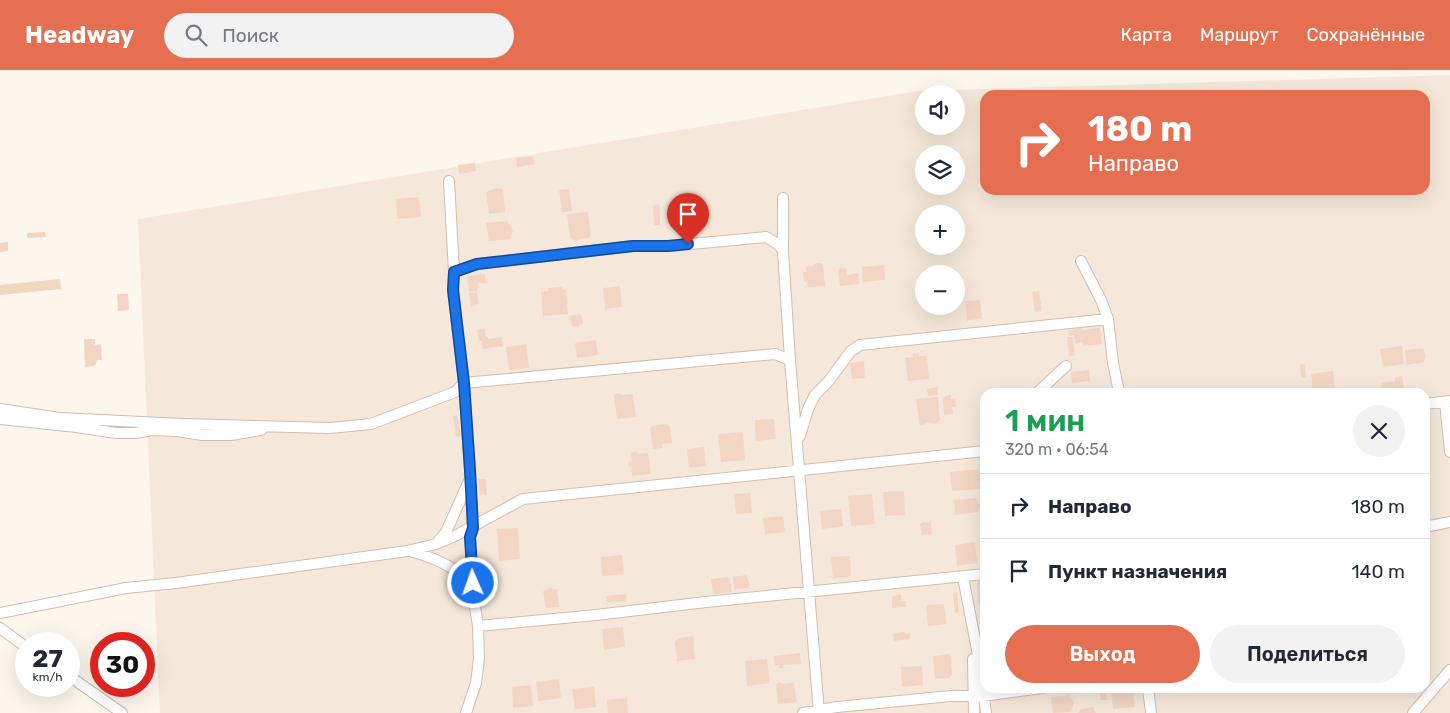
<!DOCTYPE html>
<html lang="ru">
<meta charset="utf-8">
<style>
body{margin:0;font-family:Rubik,sans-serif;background:#f2f2f3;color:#1f2937;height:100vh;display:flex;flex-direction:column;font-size:19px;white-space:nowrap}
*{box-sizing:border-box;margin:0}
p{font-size:16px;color:#747a83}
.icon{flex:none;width:28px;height:28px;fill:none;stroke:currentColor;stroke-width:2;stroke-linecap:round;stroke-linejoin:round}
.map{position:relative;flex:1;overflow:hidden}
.side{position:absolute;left:980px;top:318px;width:450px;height:305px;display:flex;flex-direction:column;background:#fff;border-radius:15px;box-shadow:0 5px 20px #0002}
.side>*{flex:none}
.banner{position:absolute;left:980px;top:20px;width:450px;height:105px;border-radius:15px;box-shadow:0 5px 20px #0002;background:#e76f51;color:#fff;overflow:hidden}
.tools{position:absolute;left:915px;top:15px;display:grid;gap:10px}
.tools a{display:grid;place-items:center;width:50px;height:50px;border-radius:50%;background:#fff;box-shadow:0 5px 20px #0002;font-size:25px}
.speed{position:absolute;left:15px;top:562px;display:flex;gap:10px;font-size:25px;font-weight:700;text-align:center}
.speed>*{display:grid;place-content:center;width:65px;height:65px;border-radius:50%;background:#fff;box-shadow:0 5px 20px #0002;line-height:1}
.speed small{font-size:12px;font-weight:400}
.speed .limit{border:8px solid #d22;background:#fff;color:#111}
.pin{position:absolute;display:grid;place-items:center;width:42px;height:42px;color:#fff;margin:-51px -21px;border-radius:50% 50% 50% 0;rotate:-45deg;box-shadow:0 0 5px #0007}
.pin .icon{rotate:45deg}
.me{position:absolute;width:55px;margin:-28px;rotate:358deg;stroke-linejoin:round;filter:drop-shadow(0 0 4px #0008)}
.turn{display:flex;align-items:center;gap:18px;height:105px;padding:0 25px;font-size:22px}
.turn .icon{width:65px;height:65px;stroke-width:2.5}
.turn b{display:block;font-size:35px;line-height:42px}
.round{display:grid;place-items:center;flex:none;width:52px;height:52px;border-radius:26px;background:#f2f2f3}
.summary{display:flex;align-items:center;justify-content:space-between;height:85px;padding:0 25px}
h1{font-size:30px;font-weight:600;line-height:38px;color:#1e9e55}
.action{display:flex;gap:10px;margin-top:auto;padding:10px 25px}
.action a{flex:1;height:58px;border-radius:30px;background:#e76f51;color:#fff;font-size:20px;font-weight:600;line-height:58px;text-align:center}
.action a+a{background:#f2f2f3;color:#1f2937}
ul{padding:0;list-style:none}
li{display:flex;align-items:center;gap:15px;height:65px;padding:0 25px;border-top:1px solid #e0e1e3}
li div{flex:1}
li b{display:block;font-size:19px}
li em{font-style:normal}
header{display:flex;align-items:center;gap:30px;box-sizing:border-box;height:70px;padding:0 25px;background:#e76f51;color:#fff}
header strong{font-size:24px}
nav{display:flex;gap:28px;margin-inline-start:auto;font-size:18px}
.search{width:350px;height:45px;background:#f2f2f3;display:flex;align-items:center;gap:12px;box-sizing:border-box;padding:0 18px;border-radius:28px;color:#747a83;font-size:19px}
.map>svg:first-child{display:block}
.residential{fill:#f5e8da;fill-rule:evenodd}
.building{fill:#f3d5c3}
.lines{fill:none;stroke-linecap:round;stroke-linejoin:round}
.minor-casing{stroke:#d1beb0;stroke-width:12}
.minor{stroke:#fff;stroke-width:10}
.route-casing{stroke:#114b97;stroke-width:12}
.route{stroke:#1a73e8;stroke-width:9}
</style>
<header>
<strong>Headway</strong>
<div class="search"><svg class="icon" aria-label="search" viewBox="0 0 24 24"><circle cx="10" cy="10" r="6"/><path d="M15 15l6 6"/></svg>Поиск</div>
<nav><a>Карта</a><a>Маршрут</a><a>Сохранённые</a></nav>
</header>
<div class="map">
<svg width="1450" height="643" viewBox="0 0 1450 643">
<rect width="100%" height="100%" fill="#fdf6ec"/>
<path class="residential" d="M1450,5V643H160L138,149L918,21ZM924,24H956V56H924ZM985,25H1425V120H985ZM924,84H956V116H924ZM924,144H956V176H924ZM924,204H956V236H924ZM985,322H1425V618H985Z"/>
<path class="building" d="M533,86L534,94L517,97L516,88Z
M475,93L476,101L459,104L458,95Z
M496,118L503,119L505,142L489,144L486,122Z
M569,119L572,141L562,142L559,120Z
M419,127L421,147L397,149L396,129Z
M658,134L660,137V155H654L653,137L654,135Z
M588,142L591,167L575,171L570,168L567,144Z
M507,151L513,161L510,169L489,171L486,153Z
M45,162L46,167L27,168V163Z
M8,172V181L0,182V173Z
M816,193H821L823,195L825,216L808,217L807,212H804L803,202H806V197L812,196Z
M884,195L885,210L863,212L862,197Z
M846,198L847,205L858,203L859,214L840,216L838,199Z
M485,204L486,213H478L477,221L469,222L467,206Z
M60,209L61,219L0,225V215Z
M620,216L622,237L605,239L603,218Z
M562,217V220H566L568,244L543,246L541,222L549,221L548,218Z
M1039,221L1042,241L1035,242L1032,222Z
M477,222L479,234L471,237L469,223Z
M117,224H128L129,240L118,241Z
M980,230L982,248L967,251L965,231Z
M935,236H951V242L936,243Z
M581,244L583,254L579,255V257L572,256L570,246Z
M1082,257V260L1100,258L1102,274L1083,276V272L1075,274L1074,265L1069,266L1068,261Z
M485,259L486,267H488V269L502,267L503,276L483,279L482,271H479L477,260Z
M1067,267H1073L1075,284L1073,286H1069Z
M84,269H95V275L101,274L102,290H97L95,296L85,297Z
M596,270L598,285L577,288L575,273Z
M526,274L529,298L509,300L506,277Z
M1402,276L1404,294L1383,297L1380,279Z
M1423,278L1426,285L1424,292L1407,295L1405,280Z
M919,283V286H925L927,287L929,309L908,311L905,288L913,287L912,284Z
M864,291L865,308L852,309L850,293Z
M1300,294H1305L1306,307L1303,308L1301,306Z
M1089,300L1090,311L1072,313L1071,302Z
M1333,301L1335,322H1313L1311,304Z
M1402,306L1404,319L1382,322L1381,313L1395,311V307Z
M938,317V325L928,326L927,319Z
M618,323L622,325L633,324L636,347L617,349L614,326Z
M948,325H951V329L955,328L956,337H952L953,344L944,345L943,328Z
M938,327L940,350L935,354L927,353L921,356L919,353L916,329Z
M457,345L461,366L456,367L453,346Z
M774,349L776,369L756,371L755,350Z
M667,354L670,356L672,373L662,374V378L653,379L650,358L653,356Z
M743,362L745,390L721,392L718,364Z
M704,377L706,396L689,398L687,379Z
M637,382V384L648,383L651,404L632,406L631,396L629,397L628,392L632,391L631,383Z
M979,399L981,412H979L980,419L952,421L950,402Z
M478,409H486L487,424L480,425Z
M904,421L905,445L885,446L883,422Z
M750,423L752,443L736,444L734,424Z
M872,424L875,454L851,456L848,426Z
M976,428L980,436L978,442L955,445L954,430Z
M841,439L843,456L822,459L820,441Z
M783,446L785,462L765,464L763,448Z
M923,452L931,453L932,464L922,465L920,454Z
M518,458L520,489L499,491L497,459Z
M975,472L977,493L957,496L955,475Z
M622,485L624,504L602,506L601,487Z
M850,486L851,505L848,507L833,508L831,487Z
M746,505L750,514L748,518L734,519L733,507Z
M728,507L730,509L732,522L713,524L711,509Z
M985,509V535H979L977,513L981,510Z
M551,518L557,520L559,537L546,538L543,521Z
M957,522L959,542L955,543L953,523Z
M626,524L627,531L607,532L606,526Z
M901,524V531H905L906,537L892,538V527Z
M944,534L946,554L928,556L926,535Z
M623,557L625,577L604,580L602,559Z
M905,562V564L910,563V569L894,571L893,564Z
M693,566L695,589L677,591L675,572L679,568Z
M800,583L801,594L783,595V598H779V595L775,596L774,586Z
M950,584L952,605L950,608L935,609L933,586Z
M767,589L770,613L747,616L745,591Z
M922,596L923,615L902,617L901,597Z
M559,609L561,628L538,631L536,612Z
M778,612L784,614L794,613L797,632L778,634L776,615Z
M531,615L533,636L513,638L512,617Z
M594,617L596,637L575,639L572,619Z
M1133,618L1135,637L1113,639L1111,619Z
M1106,619L1107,630H1101L1099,620Z
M1070,625L1074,633L1071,642L1053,643L1051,627Z
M627,628L628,643H608L607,630Z
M1093,637L1096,643H1078L1081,639Z"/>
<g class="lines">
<defs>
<path id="minor" d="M449,111L454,202L453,220L464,313L470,401L473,457L470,467L473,524L478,556L479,589L476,613L466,643
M783,128V181L790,290L819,643
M1081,191L1101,230L1108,249L1113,293L1119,322
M454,202L477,194L633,176H669L766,167L779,175L783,181
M1038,322L1066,296
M1445,332L1450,382
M1425,334L1450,331
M0,339L60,348L182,354L330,358L371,354L455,322L464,313L775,284L790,290
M0,349L76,357L116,363H136L152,360L177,361L202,365H231L261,360
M800,366L808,339L815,325L828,312L851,281L860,275L1108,249
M1425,457L1450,452
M437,473L446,462L469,411
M410,481C428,486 453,495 466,510C468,513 470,518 471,521
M963,507L978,585L986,643
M0,543L126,518L176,513L407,481L436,474L455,466L523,429L985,381
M478,556L596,545L706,532L985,504
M0,558L26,577
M973,589L974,643
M69,606L122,643
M1148,618L1151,643
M803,643L837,637L951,626H983L1042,618
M1413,643L1450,600"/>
</defs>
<use href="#minor" class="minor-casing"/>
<use href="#minor" class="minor"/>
</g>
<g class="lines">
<defs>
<path id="route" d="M473,513L470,467L473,458L470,400L464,313L453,220L454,202L477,194L633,176H668L688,174"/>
</defs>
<use href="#route" class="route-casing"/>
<use href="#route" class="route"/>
</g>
</svg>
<div class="tools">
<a><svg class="icon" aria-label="sound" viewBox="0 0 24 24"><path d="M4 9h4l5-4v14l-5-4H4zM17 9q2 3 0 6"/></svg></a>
<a><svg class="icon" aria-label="layers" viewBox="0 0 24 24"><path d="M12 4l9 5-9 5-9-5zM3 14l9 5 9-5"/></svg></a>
<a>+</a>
<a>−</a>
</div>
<div class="speed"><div>27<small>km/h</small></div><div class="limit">30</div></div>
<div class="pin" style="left:688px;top:174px;background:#d93025"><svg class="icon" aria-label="arrive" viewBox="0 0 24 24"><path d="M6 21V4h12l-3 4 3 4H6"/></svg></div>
<svg class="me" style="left:473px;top:513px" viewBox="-20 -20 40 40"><circle r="17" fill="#1a73e8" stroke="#fff" stroke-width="3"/><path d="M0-11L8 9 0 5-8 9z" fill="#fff"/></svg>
<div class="banner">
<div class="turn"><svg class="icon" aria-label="right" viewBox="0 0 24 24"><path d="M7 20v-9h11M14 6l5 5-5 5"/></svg><div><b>180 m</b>Направо</div></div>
</div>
<section class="side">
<div class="summary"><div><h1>1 мин</h1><p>320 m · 06:54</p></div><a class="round"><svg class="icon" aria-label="close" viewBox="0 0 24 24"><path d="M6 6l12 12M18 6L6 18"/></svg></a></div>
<ul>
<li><svg class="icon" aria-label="right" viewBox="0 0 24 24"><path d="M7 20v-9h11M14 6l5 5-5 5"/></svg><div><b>Направо</b></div><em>180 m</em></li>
<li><svg class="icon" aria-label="arrive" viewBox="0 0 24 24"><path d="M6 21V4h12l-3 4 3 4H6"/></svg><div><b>Пункт назначения</b></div><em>140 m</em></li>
</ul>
<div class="action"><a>Выход</a><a>Поделиться</a></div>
</section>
</div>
